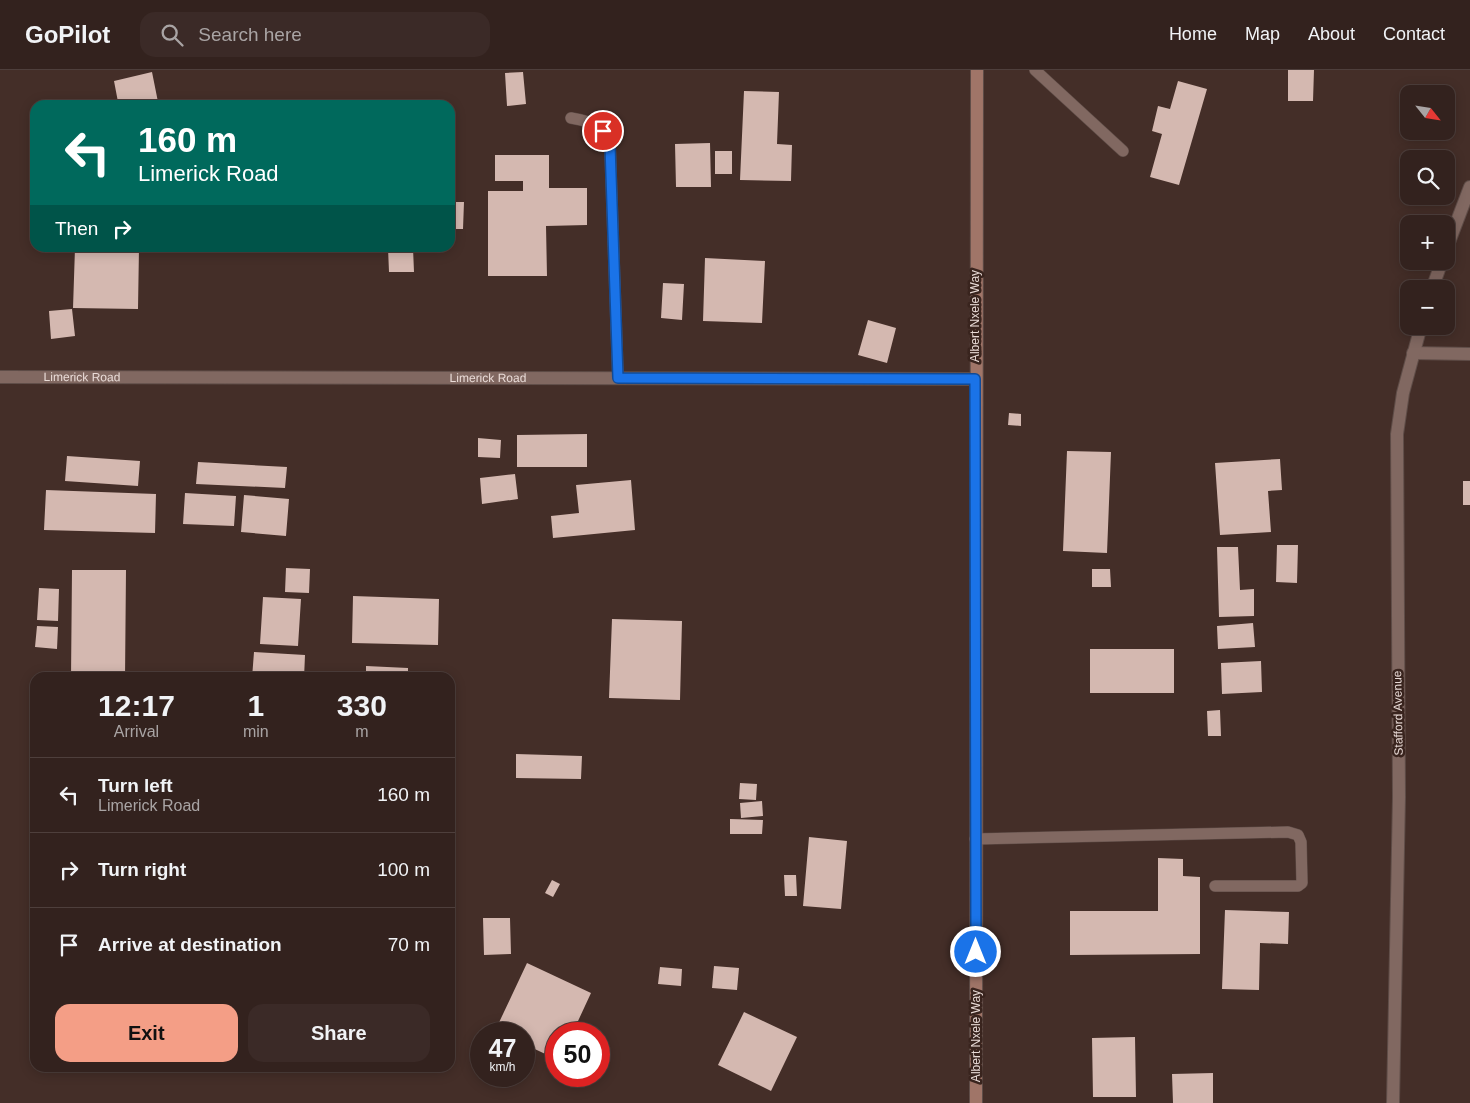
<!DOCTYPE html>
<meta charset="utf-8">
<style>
body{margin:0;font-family:Helvetica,sans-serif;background:#3b2a27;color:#f1f3f6;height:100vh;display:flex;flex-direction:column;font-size:19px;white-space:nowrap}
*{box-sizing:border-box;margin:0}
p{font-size:16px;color:#a9a4a4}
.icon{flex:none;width:28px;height:28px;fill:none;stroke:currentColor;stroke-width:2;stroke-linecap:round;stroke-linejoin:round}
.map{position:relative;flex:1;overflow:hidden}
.sheet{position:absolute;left:30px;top:602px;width:425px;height:400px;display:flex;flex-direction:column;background:#33221e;border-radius:15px;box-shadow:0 2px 12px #0003,0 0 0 1px #4e3f3c}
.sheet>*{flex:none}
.banner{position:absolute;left:30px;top:30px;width:425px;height:152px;border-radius:15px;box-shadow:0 2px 12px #0003,0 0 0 1px #4e3f3c;background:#00695c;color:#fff;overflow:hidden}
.needle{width:32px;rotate:120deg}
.controls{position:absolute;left:1400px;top:15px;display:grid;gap:10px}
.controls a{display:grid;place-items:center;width:55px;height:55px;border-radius:10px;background:#33221e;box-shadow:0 2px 12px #0003,0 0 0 1px #4e3f3c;font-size:25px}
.speed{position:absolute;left:470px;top:952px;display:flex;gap:10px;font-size:25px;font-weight:700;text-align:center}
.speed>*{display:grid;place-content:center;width:65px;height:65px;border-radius:50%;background:#33221e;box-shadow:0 2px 12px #0003,0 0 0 1px #4e3f3c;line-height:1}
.speed small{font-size:12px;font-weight:400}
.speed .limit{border:8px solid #d22;background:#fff;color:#111}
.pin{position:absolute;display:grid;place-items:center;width:42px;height:42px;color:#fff;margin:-21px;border:2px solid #fff;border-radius:50%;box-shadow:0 1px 5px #0007}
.me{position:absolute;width:55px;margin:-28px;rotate:0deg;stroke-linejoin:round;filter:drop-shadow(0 0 4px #0008)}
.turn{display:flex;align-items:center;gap:18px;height:105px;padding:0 25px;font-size:22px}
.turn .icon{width:65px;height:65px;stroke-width:2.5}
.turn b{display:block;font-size:35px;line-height:42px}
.then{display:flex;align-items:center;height:48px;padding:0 25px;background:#0003;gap:10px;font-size:19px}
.eta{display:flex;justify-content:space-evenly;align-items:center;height:85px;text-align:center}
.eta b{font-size:30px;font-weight:600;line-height:35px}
.cta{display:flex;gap:10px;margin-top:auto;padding:10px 25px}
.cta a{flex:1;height:58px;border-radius:15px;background:#f49e86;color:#111;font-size:20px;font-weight:600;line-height:58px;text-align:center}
.cta a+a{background:#3b2a27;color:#f1f3f6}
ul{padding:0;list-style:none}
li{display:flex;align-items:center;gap:15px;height:75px;padding:0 25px;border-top:1px solid #4e3f3c}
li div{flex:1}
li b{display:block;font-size:19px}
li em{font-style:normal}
header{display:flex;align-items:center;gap:30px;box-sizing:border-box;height:70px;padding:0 25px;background:#33221e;border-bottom:1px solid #4e3f3c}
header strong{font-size:24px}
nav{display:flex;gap:28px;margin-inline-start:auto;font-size:18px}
.search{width:350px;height:45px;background:#3b2a27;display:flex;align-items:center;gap:12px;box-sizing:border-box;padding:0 18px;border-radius:15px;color:#a9a4a4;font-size:19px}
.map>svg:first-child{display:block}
.building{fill:#d4b8b0}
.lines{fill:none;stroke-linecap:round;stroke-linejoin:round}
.lane-casing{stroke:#5f4d48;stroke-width:12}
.street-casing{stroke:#5f4d48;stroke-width:14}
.secondary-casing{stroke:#5f4d48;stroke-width:14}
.lane{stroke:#816861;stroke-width:11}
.street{stroke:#816861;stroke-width:12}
.secondary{stroke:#a07568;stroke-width:12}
.route-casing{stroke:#114b97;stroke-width:12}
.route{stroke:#1a73e8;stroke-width:9}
.labels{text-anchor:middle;stroke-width:5;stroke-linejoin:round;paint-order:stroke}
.street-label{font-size:12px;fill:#e9dbd7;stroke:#39241e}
</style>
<header>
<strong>GoPilot</strong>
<div class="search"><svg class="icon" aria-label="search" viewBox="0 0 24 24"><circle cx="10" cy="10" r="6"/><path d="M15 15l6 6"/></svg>Search here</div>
<nav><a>Home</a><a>Map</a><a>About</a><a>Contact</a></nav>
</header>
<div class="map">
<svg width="1470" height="1033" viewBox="0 0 1470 1033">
<rect width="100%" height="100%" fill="#442e28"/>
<path class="building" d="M1288,0H1314L1313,31H1288Z
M152,2L158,32L173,29L174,35H107L118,32L114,11Z
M523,2L526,34L507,36L505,3Z
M1178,11L1207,19L1179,115L1150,107L1162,64L1152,61L1158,36L1170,39Z
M744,21L779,22L777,74L792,75L791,111L740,110Z
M710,73L711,117H676L675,74Z
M715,81H732V104H715Z
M495,85H549V118H587V155L546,156L547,206H488V121H523V111H495Z
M450,132H464L463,159H450Z
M75,178H139L138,239L73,238Z
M388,178H413L414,202H389Z
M705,188L765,191L762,253L703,251Z
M663,213L684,214L682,250L661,248Z
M72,239L75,266L51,269L49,241Z
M868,250L896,258L887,293L858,285Z
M1009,343L1021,344V356L1008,355Z
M587,364V397H517V365Z
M478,368L501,370L500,388L478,387Z
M1067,381L1111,382L1107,483L1063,481Z
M67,386L140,391L138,416L65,411Z
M1280,389L1282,420L1268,421L1271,462L1220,465L1215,393Z
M198,392L287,397L285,418L196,414Z
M515,404L518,429L482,434L480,408Z
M631,410L635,460L553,468L551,446L579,443L576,415Z
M1463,411H1470V435H1463Z
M46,420L156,424L155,463L44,460Z
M185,423L236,426L234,456L183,454Z
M244,425L289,429L286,466L241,462Z
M1277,475H1298L1297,513L1276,512Z
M1217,477H1238L1240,520L1254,519V546L1219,547Z
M286,498L310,499L309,523L285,522Z
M1092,499H1110L1111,517H1092Z
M72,500H126L125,608H71Z
M39,518L59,519L58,551L37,550Z
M353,526L439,529L438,575L352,573Z
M263,527L301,529L298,576L260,574Z
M612,549L682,551L680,630L609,628Z
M1253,553L1255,577L1218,579L1217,556Z
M37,556L58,557L57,579L35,577Z
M1090,579H1174V623H1090Z
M254,582L305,585L304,608H252Z
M1261,591L1262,622L1222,624L1221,593Z
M366,596L408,598V608H366Z
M1220,640L1221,666H1208L1207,641Z
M516,684L582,686L581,709L516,708Z
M740,713L757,714L756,730L739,729Z
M762,731L763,746L741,748L740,733Z
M730,749L763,750L762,764H730Z
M809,767L847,771L841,839L803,836Z
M1158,788L1183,789V806L1200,807V884L1070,885V841H1158Z
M784,805H796L797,826H785Z
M552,810L560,814L553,827L545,823Z
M1225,840L1289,842L1288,874L1260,873L1259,920L1222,919Z
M483,848H510L511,884L484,885Z
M527,893L591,923L572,964H556V989L524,974V964H502L495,961Z
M714,896L739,898L737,920L712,918Z
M660,897L682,899L681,916L658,914Z
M744,942L797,967L771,1021L718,995Z
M1135,967L1136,1027H1093L1092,968Z
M1213,1003V1033H1173L1172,1004Z"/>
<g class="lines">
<defs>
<path id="lane" d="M1035,0L1123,81
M571,48C594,52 600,54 610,76L618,308
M975,769L1288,762L1298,765L1301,772L1302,813L1298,816H1215"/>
<g id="street">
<path d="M1446,180L1470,117"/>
<path d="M1432,219L1442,191"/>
<path d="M1413,283L1470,284"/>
<path id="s1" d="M0,307L975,309"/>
<path d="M1393,1033L1399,727L1397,364L1403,323L1421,256"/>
</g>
<path id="secondary" d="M976,1033L977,0"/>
</defs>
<use href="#lane" class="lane-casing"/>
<use href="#street" class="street-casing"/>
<use href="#secondary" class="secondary-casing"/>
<use href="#lane" class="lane"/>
<use href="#street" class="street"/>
<use href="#secondary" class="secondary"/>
</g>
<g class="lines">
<defs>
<path id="route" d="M603,61L610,76L618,308L975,309L976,882"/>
</defs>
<use href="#route" class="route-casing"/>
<use href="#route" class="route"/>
</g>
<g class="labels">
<g class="street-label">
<text transform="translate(975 246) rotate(-90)" y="4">Albert Nxele Way</text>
<text dy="4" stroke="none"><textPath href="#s1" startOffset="82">Limerick Road</textPath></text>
<text dy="4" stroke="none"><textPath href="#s1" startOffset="488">Limerick Road</textPath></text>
<text transform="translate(1398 643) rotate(-91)" y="4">Stafford Avenue</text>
<text transform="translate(976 966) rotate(-90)" y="4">Albert Nxele Way</text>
</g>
</g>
</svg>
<div class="controls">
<a><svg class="needle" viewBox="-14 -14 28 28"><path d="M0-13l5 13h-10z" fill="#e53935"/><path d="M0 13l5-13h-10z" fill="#a9a4a4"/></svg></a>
<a><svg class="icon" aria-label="search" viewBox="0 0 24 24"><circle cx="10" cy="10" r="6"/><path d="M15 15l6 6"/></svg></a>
<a>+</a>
<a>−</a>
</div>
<div class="speed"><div>47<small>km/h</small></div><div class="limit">50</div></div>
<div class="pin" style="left:603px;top:61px;background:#d93025"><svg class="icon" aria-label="arrive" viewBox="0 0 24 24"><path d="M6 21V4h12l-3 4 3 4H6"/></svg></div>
<svg class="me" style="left:976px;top:882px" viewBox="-20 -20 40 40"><circle r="17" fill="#1a73e8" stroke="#fff" stroke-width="3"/><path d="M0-11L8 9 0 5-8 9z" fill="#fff"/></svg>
<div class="banner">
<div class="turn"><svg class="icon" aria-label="left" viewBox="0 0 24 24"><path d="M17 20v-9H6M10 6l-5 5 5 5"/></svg><div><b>160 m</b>Limerick Road</div></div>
<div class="then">Then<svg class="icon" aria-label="right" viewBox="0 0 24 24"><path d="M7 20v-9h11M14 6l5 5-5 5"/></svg></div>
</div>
<section class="sheet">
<div class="eta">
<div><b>12:17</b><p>Arrival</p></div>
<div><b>1</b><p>min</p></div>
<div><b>330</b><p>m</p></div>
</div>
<ul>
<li><svg class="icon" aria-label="left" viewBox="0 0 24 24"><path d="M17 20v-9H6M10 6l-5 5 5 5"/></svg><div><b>Turn left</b><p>Limerick Road</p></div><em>160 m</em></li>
<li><svg class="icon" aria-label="right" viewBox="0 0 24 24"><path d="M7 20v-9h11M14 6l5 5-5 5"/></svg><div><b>Turn right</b></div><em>100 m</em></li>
<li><svg class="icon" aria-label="arrive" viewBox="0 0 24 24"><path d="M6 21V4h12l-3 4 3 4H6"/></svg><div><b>Arrive at destination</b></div><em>70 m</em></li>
</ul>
<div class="cta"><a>Exit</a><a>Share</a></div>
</section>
</div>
